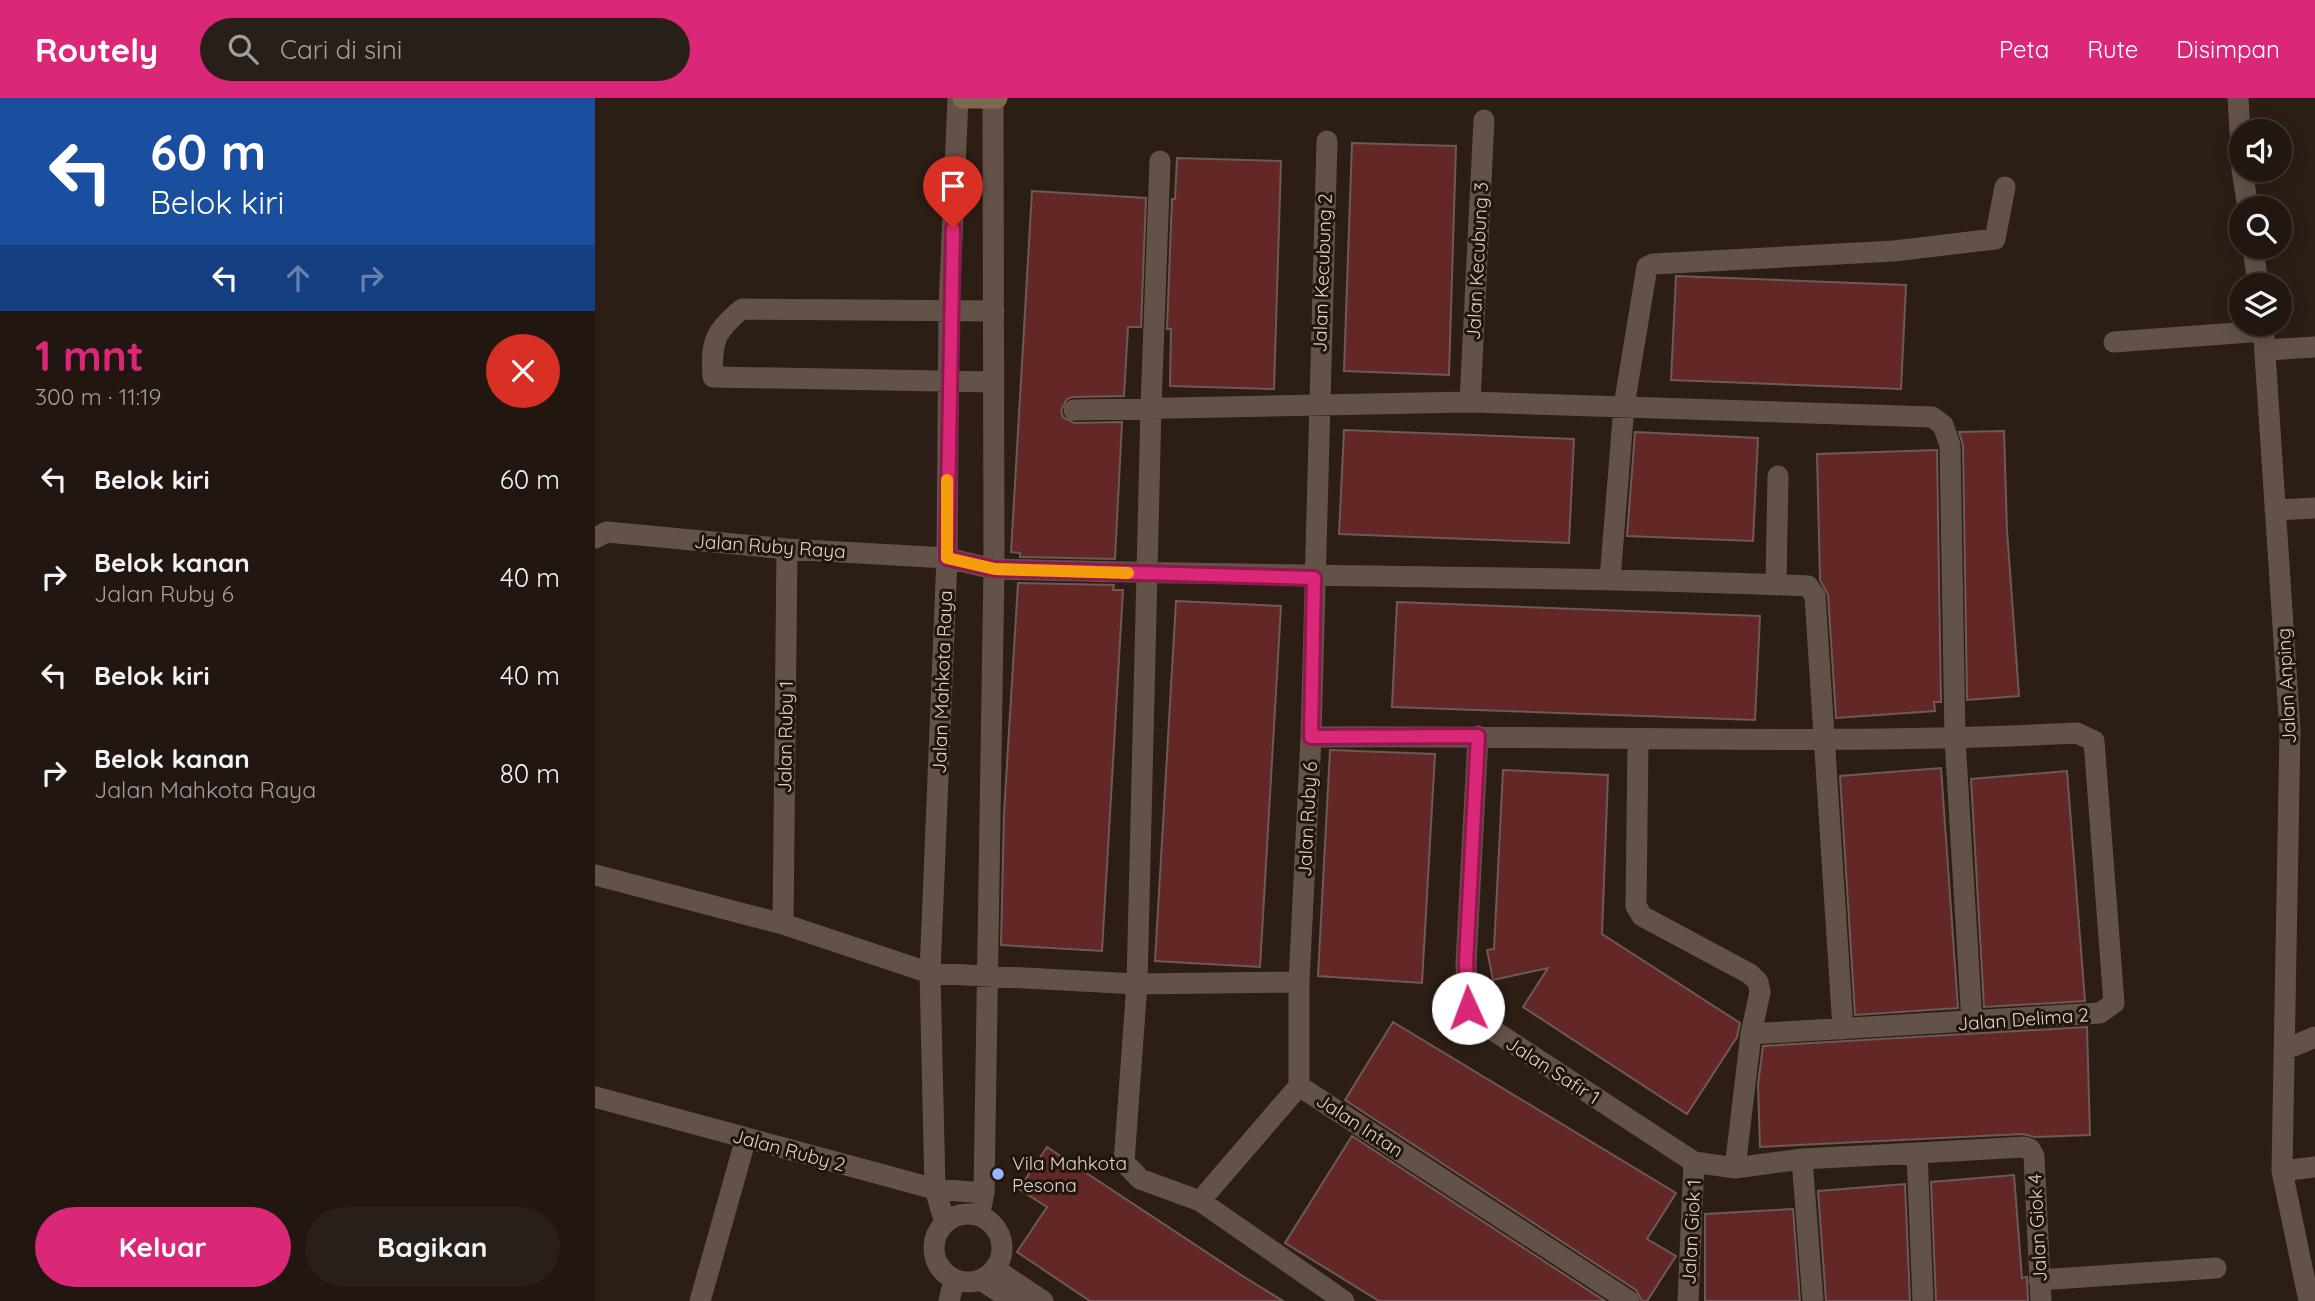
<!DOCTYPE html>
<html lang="id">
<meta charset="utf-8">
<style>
body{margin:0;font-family:Quicksand,sans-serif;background:#291f19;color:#f1f3f6;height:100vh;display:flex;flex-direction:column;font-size:26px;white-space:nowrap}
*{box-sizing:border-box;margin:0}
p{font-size:23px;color:#a29f9f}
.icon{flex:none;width:38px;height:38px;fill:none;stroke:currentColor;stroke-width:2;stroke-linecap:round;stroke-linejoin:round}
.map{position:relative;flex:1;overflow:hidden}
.panel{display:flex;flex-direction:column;background:#211610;width:595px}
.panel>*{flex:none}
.hud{background:#1a4fa0;color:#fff;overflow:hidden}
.controls{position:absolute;left:1634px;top:21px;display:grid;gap:14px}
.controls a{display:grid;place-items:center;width:63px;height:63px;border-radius:50%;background:#211610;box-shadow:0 4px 18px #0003,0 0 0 2px #3e3530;font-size:35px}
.pin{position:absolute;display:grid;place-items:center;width:60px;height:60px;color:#fff;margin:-72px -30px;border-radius:50% 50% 50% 0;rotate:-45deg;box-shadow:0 0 7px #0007}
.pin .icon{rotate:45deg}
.me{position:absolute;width:77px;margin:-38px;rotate:358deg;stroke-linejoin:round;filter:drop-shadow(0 0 5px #0008)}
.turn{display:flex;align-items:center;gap:24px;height:147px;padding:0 35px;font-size:32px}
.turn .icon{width:91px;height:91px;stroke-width:2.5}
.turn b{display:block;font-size:49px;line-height:60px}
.lanes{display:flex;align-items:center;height:66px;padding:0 35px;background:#0003;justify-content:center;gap:35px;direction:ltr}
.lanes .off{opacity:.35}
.round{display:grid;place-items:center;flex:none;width:74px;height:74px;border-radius:37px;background:#291f19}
.summary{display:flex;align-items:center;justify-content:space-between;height:119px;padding:0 35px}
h1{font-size:42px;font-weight:700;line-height:52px;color:#db2777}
.button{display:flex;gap:14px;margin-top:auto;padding:14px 35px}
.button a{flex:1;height:80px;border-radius:42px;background:#db2777;color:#fff;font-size:28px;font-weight:700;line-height:80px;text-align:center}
.button a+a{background:#291f19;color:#f1f3f6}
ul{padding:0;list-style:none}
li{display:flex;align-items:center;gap:21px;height:98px;padding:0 35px}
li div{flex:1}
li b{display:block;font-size:26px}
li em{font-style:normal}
header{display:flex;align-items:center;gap:42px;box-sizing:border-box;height:98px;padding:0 35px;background:#db2777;color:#fff}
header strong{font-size:33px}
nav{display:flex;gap:38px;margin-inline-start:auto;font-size:24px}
.search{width:490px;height:63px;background:#291f19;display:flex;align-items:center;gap:18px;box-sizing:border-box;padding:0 24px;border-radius:38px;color:#a29f9f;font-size:26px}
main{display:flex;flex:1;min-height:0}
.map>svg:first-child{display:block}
.building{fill:#632725;stroke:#6d5957;stroke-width:2}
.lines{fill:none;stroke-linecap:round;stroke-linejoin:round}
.street{stroke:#635248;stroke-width:21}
.secondary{stroke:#7e684e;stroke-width:21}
.route-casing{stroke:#8e194d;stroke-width:18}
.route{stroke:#db2777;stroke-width:12}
.slow{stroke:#f59e0b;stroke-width:12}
.poi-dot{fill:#97b6fd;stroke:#22150c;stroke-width:2.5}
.labels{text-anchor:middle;stroke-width:6;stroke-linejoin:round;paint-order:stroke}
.street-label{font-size:19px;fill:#ded4ce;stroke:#22150c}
.poi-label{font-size:19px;fill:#ded4ce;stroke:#22150c;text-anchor:start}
</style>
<header>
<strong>Routely</strong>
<div class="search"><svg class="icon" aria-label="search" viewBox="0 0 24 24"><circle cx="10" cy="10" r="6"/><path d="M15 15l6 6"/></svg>Cari di sini</div>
<nav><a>Peta</a><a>Rute</a><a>Disimpan</a></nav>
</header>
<main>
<section class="panel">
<div class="hud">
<div class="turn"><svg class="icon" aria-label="left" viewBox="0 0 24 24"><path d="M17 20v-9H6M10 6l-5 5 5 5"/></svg><div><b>60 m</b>Belok kiri</div></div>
<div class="lanes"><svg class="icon" aria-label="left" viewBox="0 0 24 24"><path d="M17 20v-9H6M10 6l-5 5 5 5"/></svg><svg class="icon off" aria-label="ahead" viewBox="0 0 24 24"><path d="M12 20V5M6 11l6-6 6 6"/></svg><svg class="icon off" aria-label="right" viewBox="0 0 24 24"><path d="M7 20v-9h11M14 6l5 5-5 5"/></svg></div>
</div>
<div class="summary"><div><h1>1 mnt</h1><p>300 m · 11:19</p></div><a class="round" style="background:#d93025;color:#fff"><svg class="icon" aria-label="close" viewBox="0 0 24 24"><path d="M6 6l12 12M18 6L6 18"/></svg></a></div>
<ul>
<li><svg class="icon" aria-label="left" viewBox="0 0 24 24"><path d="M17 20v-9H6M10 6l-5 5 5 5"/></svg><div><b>Belok kiri</b></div><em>60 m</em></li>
<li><svg class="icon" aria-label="right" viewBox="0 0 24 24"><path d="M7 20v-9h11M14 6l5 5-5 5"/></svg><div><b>Belok kanan</b><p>Jalan Ruby 6</p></div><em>40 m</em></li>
<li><svg class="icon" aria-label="left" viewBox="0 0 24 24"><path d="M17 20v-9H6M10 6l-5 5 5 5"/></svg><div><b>Belok kiri</b></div><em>40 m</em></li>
<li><svg class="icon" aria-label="right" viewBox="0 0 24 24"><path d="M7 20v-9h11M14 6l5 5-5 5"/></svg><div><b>Belok kanan</b><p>Jalan Mahkota Raya</p></div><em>80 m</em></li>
</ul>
<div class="button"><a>Keluar</a><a>Bagikan</a></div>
</section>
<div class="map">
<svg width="1720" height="1203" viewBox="0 0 1720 1203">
<rect width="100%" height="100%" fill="#2c1e15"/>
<path class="building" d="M757,45L861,48L854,277L749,273Z
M582,60L686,63L679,291L575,288L576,231H572L577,101H580Z
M437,93L551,100L546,229H533L529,298L478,299L472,301L466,312L468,319L479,325L527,324L520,461L425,459V455L416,454Z
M1081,178L1311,187L1306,291L1076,282Z
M749,332L979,341L974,445L744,436Z
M1409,333L1412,432L1424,598L1372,602L1368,347L1364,334Z
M1040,334L1163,340L1158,443L1032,438Z
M1342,352L1346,604H1339L1340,613L1241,620L1233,497L1225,482L1222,356Z
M423,485L519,487L518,492H528L507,853L406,847L409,715Z
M581,503L686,508L665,869L560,863Z
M802,504L1165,518L1160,622L797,609Z
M735,652L840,656L827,885L723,878Z
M1346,670L1363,910L1260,917L1245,678Z
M908,672L1013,677L1007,836L1145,925L1142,939L1092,1016L928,909L953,870L898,882L892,852L899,851Z
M1472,673L1490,903L1389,909L1376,681Z
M798,924L1081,1095L1052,1141L1081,1158L1052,1203H1047L1041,1192L750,1002Z
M1492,929L1495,1037L1440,1039L1428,1036L1165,1049L1163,986L1168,948Z
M757,1038L1010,1203H784L690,1145Z
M452,1049L646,1177L688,1203H495L422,1154L452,1109L424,1091Z
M1419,1077L1427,1180L1432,1179L1433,1203H1341L1336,1084Z
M1310,1086L1315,1203H1231L1223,1093Z
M1198,1111L1205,1203H1110V1116Z"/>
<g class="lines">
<path class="street" d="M1643,0L1647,66
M565,63L556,309L542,886L529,1064L545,1081L605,1103L749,1203
M1647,72L1653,110
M1658,149L1663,187
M399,213L147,211C119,234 116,244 118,279L399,284
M1668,226L1695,633L1687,1073L1714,1203
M1519,244L1669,233
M1670,252L1720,249
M875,304L889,22
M479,312L875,304L1337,319L1348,327L1355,347L1360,641L1377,925
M1680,412L1720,410
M0,440L12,434L192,451L352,460L399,471C671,479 942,477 1213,488L1220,498L1248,931
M1015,481L1029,308L1052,169L1058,166L1299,153L1400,141L1410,89
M1181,487L1183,378
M883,638L871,865L873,910L881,921L1099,1064L1140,1070L1207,1061L1218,1203
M716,639C972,637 1227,648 1482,635L1499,643L1519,905L1505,915L1156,936
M1043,643L1041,808L1047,818L1155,876L1163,884L1165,894L1156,936L1140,1070
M0,777L188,826L335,875L542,886L704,884V988
M188,826L192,451
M704,884L716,639L732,43
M1689,952L1720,939
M704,988L1034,1203
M0,999L340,1091L389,1095
M1207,1061L1322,1055
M1687,1073L1720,1069
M605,1103L704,988
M339 1150a34 34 0 1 1 68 0a34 34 0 1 1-68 0Z
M384,1118L389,1095L399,471L398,0
M350,1125L340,1091L335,875L352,460L354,210L363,0
M400,1171L448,1203
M386,1182L418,1203
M1444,1182L1621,1170
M105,1203L151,1040
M354,1203L359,1182
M1093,1203L1099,1064
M1328,1203L1322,1055L1429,1049L1435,1051L1439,1058L1446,1203"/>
<path class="secondary" d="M368,0H402"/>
</g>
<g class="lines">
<defs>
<path id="route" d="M358,130L352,460L400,471L719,480L716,639L883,638L871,864L873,910"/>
</defs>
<use href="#route" class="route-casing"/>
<use href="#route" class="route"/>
<path class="slow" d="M352,382V460L400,471L533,475"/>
</g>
<circle class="poi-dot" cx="403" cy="1076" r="7"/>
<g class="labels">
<g class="street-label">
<text transform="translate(882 163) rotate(-87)" y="7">Jalan Kecubung 3</text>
<text transform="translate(727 175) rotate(-88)" y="7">Jalan Kecubung 2</text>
<text transform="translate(175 448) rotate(4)" y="7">Jalan Ruby Raya</text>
<text transform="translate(347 584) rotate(-88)" y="7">Jalan Mahkota Raya</text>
<text transform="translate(1691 588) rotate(-93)" y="7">Jalan Anping</text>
<text transform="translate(190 639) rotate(-89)" y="7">Jalan Ruby 1</text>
<text transform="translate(712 721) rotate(-87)" y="7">Jalan Ruby 6</text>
<text transform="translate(1428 921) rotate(-4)" y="7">Jalan Delima 2</text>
<text transform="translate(958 972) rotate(33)" y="7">Jalan Safir 1</text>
<text transform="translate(765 1027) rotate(33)" y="7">Jalan Intan</text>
<text transform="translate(194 1052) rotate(15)" y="7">Jalan Ruby 2</text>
<text transform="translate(1442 1130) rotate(-93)" y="7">Jalan Giok 4</text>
<text transform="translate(1096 1134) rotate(-87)" y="7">Jalan Giok 1</text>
</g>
<g class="poi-label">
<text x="417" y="1072">Vila Mahkota<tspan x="417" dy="22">Pesona</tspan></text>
</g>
</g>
</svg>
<div class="controls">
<a><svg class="icon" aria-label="sound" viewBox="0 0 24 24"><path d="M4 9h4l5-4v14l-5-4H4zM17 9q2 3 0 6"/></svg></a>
<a><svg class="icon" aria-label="search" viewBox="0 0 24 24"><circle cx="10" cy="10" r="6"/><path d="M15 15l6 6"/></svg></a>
<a><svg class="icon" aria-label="layers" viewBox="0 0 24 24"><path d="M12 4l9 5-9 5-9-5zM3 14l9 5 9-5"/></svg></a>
</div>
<div class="pin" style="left:358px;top:130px;background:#d93025"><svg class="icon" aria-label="arrive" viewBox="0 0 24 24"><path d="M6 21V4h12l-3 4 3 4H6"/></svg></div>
<svg class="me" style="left:873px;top:910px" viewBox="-20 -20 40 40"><circle r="19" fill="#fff"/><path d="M0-13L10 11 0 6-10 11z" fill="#db2777"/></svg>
</div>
</main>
